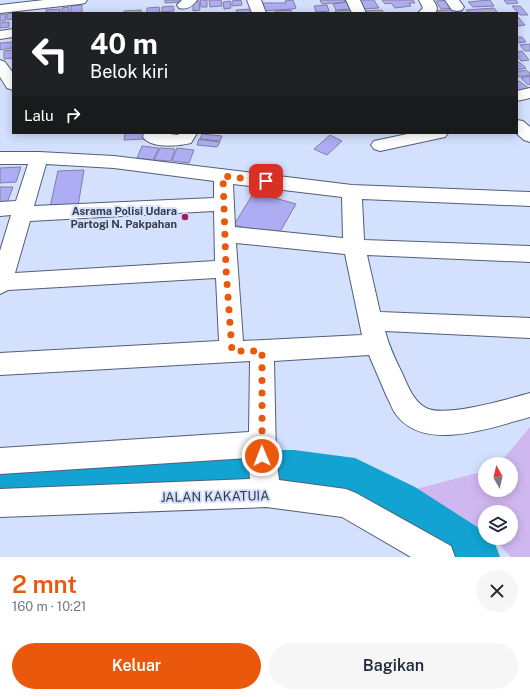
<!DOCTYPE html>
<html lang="id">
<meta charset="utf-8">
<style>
body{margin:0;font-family:"Public Sans",sans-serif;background:#f6f6f7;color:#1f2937;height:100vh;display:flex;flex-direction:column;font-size:15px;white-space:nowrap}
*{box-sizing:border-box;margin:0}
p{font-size:13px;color:#747a83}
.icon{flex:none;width:22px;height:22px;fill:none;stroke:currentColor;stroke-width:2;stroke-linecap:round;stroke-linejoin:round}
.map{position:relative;height:557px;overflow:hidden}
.details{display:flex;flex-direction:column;background:#fff;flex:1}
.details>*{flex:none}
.hud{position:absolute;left:12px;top:12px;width:506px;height:122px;border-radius:0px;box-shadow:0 2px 10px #0003;background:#202124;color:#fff;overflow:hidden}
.needle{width:26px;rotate:352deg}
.controls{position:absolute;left:478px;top:457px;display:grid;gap:8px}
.controls a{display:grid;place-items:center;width:40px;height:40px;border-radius:50%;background:#fff;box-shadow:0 2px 10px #0003;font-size:20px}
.pin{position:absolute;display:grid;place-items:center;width:34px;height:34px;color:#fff;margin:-17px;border-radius:8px;box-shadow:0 2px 6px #0006}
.me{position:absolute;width:44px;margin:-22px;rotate:359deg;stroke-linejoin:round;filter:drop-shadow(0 0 3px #0008)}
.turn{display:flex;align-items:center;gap:14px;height:84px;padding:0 12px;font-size:18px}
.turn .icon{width:52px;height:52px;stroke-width:2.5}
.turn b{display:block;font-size:28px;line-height:34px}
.then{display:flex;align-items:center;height:38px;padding:0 12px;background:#0003;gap:8px;font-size:15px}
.round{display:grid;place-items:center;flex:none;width:42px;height:42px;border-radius:21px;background:#f6f6f7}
.summary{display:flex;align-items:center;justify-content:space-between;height:68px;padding:0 12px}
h1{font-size:24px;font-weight:600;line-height:30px;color:#ea580c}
.cta{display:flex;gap:8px;margin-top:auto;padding:8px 12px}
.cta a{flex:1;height:46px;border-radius:24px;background:#ea580c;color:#fff;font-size:16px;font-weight:600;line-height:46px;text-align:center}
.cta a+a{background:#f6f6f7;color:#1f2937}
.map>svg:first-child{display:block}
.green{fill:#cfb7ef}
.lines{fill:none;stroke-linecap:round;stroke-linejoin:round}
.river{fill:#12a3d2;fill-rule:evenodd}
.building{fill:#aeacf3;stroke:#81809d}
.minor-casing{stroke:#535e78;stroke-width:2}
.minor{fill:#fff;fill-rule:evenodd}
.route{stroke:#ea580c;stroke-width:7;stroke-dasharray:0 12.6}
.poi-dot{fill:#a91a58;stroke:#d3e0fe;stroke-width:1.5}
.labels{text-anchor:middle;stroke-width:4;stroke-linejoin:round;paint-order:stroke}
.poi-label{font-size:11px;font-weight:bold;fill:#373c48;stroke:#d3e0fe;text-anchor:end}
.near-street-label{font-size:13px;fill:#373c48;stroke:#d3e0fe}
</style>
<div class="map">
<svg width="530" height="557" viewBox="0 0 530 557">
<rect width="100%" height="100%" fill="#d3e0fe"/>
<path class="green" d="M530,427V557H511L493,538H511V512H485V533L408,491L485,471V490H511V464H496L504,458Z"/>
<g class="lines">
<path class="river" d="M209,450H294L355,458L415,487L482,530L485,534V538H490L494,541L500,557H444L385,517L350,498L294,490H209L0,501V461Z"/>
</g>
<path class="building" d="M165,0H185V2L165,3Z
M200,0H207V7H201Z
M209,0H221L222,6L210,7Z
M241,0L242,5L232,6V1Z
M293,0L296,8L293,9L263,11L261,3H286L285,1Z
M320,0H344L346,2L322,4Z
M360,0H374L379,8L364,9Z
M382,0H413L415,3H409L411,6L395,8L391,3L385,4Z
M450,0L456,8L441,9L436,1Z
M490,0L494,6L473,7L468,2Z
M504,0H516L518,3L507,4Z
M193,1H199L200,10L193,11Z
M230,1L231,8L224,9L223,2Z
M348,2L351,9L336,10L333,4Z
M82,5V12L71,13V6Z
M327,5L329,11L316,12L314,6Z
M173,6L174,11L162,12V7Z
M512,6H520L528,15H520Z
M69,7V12L62,13V8Z
M159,7L160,12L147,13V8Z
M494,8L498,13H469L466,10Z
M60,9V13H46V10Z
M251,9L252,13H237L236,10Z
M460,9L463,13H435L434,11Z
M141,10V13H124V11Z
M291,10L292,13H276L275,11Z
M353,10L355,13H336L335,11Z
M382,10L384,13H367L366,11Z
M13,13V19L7,20V14Z
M6,14L5,21H0V15Z
M517,17H518L525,25L517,26Z
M9,22V27L0,28V23Z
M517,37H522L526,42L517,43Z
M13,42L12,48L0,50V43Z
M530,44V51H525L520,45Z
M13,50V58L4,59V51Z
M522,51L529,60L521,61L517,55V52Z
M519,62L526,68L517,70V63Z
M526,70L530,73V75L519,77L517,75V72Z
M530,76V84L528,85L521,78Z
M519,81L530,89L517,94V82Z
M125,133H146V139L124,140Z
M202,134L222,136L220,141L200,139Z
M330,135L342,141L327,155L314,149Z
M199,139L220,142L217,147L197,145Z
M142,146L159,148L153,160L137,158Z
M160,148L175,149L171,161L154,160Z
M177,148L194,150L189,163L172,161Z
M21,167L16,182L0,183V168Z
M84,170L78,206L50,207L58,171Z
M0,187H13L7,203H0Z
M254,192L296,204L277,237L234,225Z"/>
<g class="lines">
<defs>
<path id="minor" d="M44,0H87L85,3L80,4L0,13V5Z
M182,0H197C192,7 187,10 179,8L177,5Z
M247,0H261L266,13H252Z
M346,0H360L366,13H352Z
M419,0H433C436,5 439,8 435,13H418L423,8Z
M445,0H459L464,7L462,10L457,11L452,10Z
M13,29V37L0,39V31Z
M0,60L5,62L13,73V90L7,88L0,77Z
M530,88V98L517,101V91Z
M517,120L523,121L530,127V142L524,140L516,133Z
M144,133H162L178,135L179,133H197L191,143C179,146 151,149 143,137Z
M412,133H448L445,137L380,151L374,149L371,145L374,141Z
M0,152H39L114,156L352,185L530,192V206L362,199L364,240L530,246V262L367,255L380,312L530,318V338L385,331C389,346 395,359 402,373C408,386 413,401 426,408C445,418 508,399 530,393V417C492,427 423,454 395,413C392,409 390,402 387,397C381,383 375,369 369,355L274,361L276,456L279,480L346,489L356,493L451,546L455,557H411L342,517L266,507L0,517V489L250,479L248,458L0,474V448L249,432L250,361L0,375V353L219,341L216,278L8,290L0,294V251L11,215L0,216V202L16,201L28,164H0ZM46,164L114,168L214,181V198L34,206ZM233,184L342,197L343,238L235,227ZM214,211L215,261L15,273L30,221ZM236,243L345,254L362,335L243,341Z"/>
</defs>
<use href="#minor" class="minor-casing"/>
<use href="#minor" class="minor"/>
</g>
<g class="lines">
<path class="route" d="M262,456V351H232L226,269L223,176L266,181"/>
</g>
<circle class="poi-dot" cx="185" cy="217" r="4"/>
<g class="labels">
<g class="poi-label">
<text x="177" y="215">Asrama Polisi Udara<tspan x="177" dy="13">Partogi N. Pakpahan</tspan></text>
</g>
<g class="near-street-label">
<text transform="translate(215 496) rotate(-1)" y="5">JALAN KAKATUIA</text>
</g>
</g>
</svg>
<div class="controls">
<a><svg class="needle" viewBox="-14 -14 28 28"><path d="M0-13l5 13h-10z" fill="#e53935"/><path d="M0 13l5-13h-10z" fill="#747a83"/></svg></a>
<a><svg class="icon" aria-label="layers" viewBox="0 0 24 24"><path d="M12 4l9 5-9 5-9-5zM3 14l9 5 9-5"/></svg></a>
</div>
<div class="pin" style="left:266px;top:181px;background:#d93025"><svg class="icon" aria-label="arrive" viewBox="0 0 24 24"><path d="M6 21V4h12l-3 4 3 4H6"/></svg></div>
<svg class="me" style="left:262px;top:456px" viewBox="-20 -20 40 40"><circle r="17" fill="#ea580c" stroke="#fff" stroke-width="3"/><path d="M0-11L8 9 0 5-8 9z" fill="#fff"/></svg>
<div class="hud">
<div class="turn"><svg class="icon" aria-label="left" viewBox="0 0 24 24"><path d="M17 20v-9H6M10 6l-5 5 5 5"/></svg><div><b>40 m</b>Belok kiri</div></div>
<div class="then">Lalu<svg class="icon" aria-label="right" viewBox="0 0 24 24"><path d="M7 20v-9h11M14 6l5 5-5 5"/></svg></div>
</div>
</div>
<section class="details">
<div class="summary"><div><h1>2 mnt</h1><p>160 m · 10:21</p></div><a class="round"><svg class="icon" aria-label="close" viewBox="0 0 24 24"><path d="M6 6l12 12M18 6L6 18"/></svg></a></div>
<div class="cta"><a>Keluar</a><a>Bagikan</a></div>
</section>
